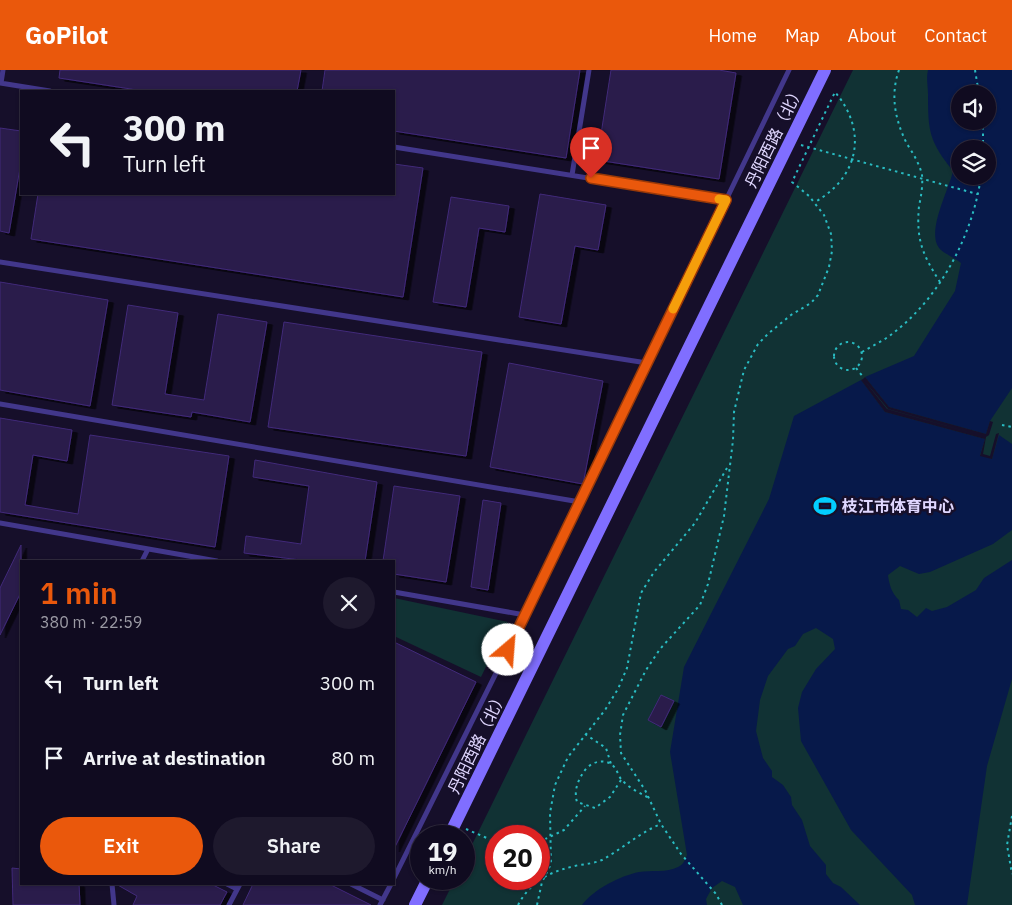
<!DOCTYPE html>
<meta charset="utf-8">
<style>
body{margin:0;font-family:"IBM Plex Sans","Noto Sans SC",sans-serif;background:#1e192d;color:#f1f3f6;height:100vh;display:flex;flex-direction:column;font-size:19px;white-space:nowrap}
*{box-sizing:border-box;margin:0}
p{font-size:16px;color:#9c9ba5}
.icon{flex:none;width:28px;height:28px;fill:none;stroke:currentColor;stroke-width:2;stroke-linecap:round;stroke-linejoin:round}
.map{position:relative;flex:1;overflow:hidden}
.panel{position:absolute;left:20px;top:490px;width:375px;height:325px;display:flex;flex-direction:column;background:#100b20;border-radius:0px;box-shadow:0 1px 4px #0004,0 0 0 1px #302b3e}
.panel>*{flex:none}
.hud{position:absolute;left:20px;top:20px;width:375px;height:105px;border-radius:0px;box-shadow:0 1px 4px #0004,0 0 0 1px #302b3e;background:#100b20;color:#f1f3f6;overflow:hidden}
.fabs{position:absolute;left:951px;top:15px;display:grid;gap:10px}
.fabs a{display:grid;place-items:center;width:45px;height:45px;border-radius:50%;background:#100b20;box-shadow:0 1px 4px #0004,0 0 0 1px #302b3e;font-size:25px}
.speed{position:absolute;left:410px;top:755px;display:flex;gap:10px;font-size:25px;font-weight:700;text-align:center}
.speed>*{display:grid;place-content:center;width:65px;height:65px;border-radius:50%;background:#100b20;box-shadow:0 1px 4px #0004,0 0 0 1px #302b3e;line-height:1}
.speed small{font-size:12px;font-weight:400}
.speed .limit{border:8px solid #d22;background:#fff;color:#111}
.pin{position:absolute;display:grid;place-items:center;width:42px;height:42px;color:#fff;margin:-51px -21px;border-radius:50% 50% 50% 0;rotate:-45deg;box-shadow:0 0 5px #0007}
.pin .icon{rotate:45deg}
.me{position:absolute;width:55px;margin:-28px;rotate:27deg;stroke-linejoin:round;filter:drop-shadow(0 0 4px #0008)}
.turn{display:flex;align-items:center;gap:18px;height:105px;padding:0 20px;font-size:22px}
.turn .icon{width:65px;height:65px;stroke-width:2.5}
.turn b{display:block;font-size:35px;line-height:42px}
.round{display:grid;place-items:center;flex:none;width:52px;height:52px;border-radius:26px;background:#1e192d}
.summary{display:flex;align-items:center;justify-content:space-between;height:85px;padding:0 20px}
h1{font-size:30px;font-weight:600;line-height:38px;color:#ea580c}
.cta{display:flex;gap:10px;margin-top:auto;padding:10px 20px}
.cta a{flex:1;height:58px;border-radius:30px;background:#ea580c;color:#fff;font-size:20px;font-weight:600;line-height:58px;text-align:center}
.cta a+a{background:#1e192d;color:#f1f3f6}
ul{padding:0;list-style:none}
li{display:flex;align-items:center;gap:15px;height:75px;padding:0 20px}
li div{flex:1}
li b{display:block;font-size:19px}
li em{font-style:normal}
header{display:flex;align-items:center;gap:30px;box-sizing:border-box;height:70px;padding:0 25px;background:#ea580c;color:#fff}
header strong{font-size:24px}
nav{display:flex;gap:28px;margin-inline-start:auto;font-size:18px}
.map>svg:first-child{display:block}
.green{fill:#113234;fill-rule:evenodd}
.water{fill:#07194a;fill-rule:evenodd}
.pier{fill:#160f2a}
.building{fill:#291a4c;stroke:#412a79;filter:url(#shadow)}
.lines{fill:none;stroke-linecap:round;stroke-linejoin:round}
.path{stroke:#29bcc2;stroke-width:2;stroke-dasharray:2.5 4;stroke-linecap:butt}
.lane{stroke:#42378b;stroke-width:5}
.secondary{stroke:#806eff;stroke-width:12}
.route-casing{stroke:#983908;stroke-width:12}
.route{stroke:#ea580c;stroke-width:9}
.slow{stroke:#f59e0b;stroke-width:9}
.labels{text-anchor:middle;stroke-width:5;stroke-linejoin:round;paint-order:stroke}
.street-label{font-size:16px;fill:#e0d7ff;stroke:#160f2a}
.poi-label{font-size:16px;font-weight:bold;fill:#e0d7ff;stroke:#160f2a;text-anchor:start}
</style>
<header>
<strong>GoPilot</strong>
<nav><a>Home</a><a>Map</a><a>About</a><a>Contact</a></nav>
</header>
<div class="map">
<svg width="1012" height="835" viewBox="0 0 1012 835">
<defs>
<filter id="shadow"><feDropShadow dx="5.5" dy="3" stdDeviation="0" flood-color="#0009"/></filter>
</defs>
<rect width="100%" height="100%" fill="#160f2a"/>
<path class="green" d="M853,0H1012V835H442L455,809H464V791ZM960,24H988V51H960ZM960,79H988V106H960ZM496,766H539V809H496Z
M394,528L508,552L481,607L394,566Z"/>
<path class="water" d="M928,0H1012V318L990,351L986,364L889,337L865,307L914,286L955,221L961,193C955,188 947,185 941,180C924,165 949,120 953,101C929,71 928,61 928,24C928,16 926,8 928,0ZM960,24H988V51H960ZM960,79H988V106H960Z
M861,310L885,342L985,369L980,385L992,389L999,365L1012,374V460L993,474L930,502L919,504L900,496L888,505C889,514 892,524 899,530L901,539L908,540L917,547L926,538L932,541L947,537L976,520L984,508L1012,490V609L987,696L967,835H915L912,825L851,760L801,671L798,638L802,622L816,599L835,579L833,569L816,558L803,564L795,576L788,579L768,606L760,630L756,661L763,688L772,701V707L783,715L791,727L792,735L802,750L810,776L826,795V804L833,813L841,817L860,835H743L735,817L722,811L712,818L706,829L707,835H582C594,819 620,806 639,802C651,800 667,803 678,797C683,795 685,790 687,785L670,682L684,597L769,429L794,346Z"/>
<path class="pier" d="M865,307L889,337L986,364L990,351L993,352L989,365L986,367L888,339L863,309Z
M863,309L887,339L986,367L983,384L990,386L996,364L999,363L992,389L980,386L985,369L885,342L861,310Z"/>
<path class="building" d="M60,0H301L297,21H144L59,8Z
M325,0H580L566,88L394,61V21H322Z
M611,0H719L736,3L719,109L597,90Z
M0,58L21,61V92L9,163L0,161Z
M394,94L423,98L403,227L31,169L38,124H394Z
M540,124L606,135L598,180L575,176L561,254L519,247Z
M451,127L509,136L505,162L479,158L466,237L433,232Z
M0,212L108,230L90,336L0,320Z
M128,235L178,243L165,324L204,330L218,244L267,252L250,352L192,342L191,347L112,335Z
M284,252L482,282L466,386L268,357Z
M509,293L603,311L583,414L490,397Z
M0,348L72,360L67,391L33,385L25,435L78,444L90,365L229,386L215,477L0,442Z
M255,390L377,412L365,491H309L244,483L246,466L301,474L309,416L253,407Z
M394,416L460,426L446,512L394,504V491H383Z
M483,430L501,433L488,520L471,517Z
M21,475V522L0,565V518Z
M394,572L476,612L394,779Z
M661,625L674,631L661,657L648,650Z
M12,798L21,799V814H79L80,835H13Z
M116,814H211L227,822L220,835H133L137,826Z
M253,814H329L371,835H243Z"/>
<g class="lines">
<path class="path" d="M899,0C890,25 895,50 907,74C913,83 920,95 922,105C923,115 921,127 919,136C916,169 922,184 940,212
M975,0L979,24
M801,75L977,124
M983,79V51
M834 286a14 14 0 1 1 28 0a14 14 0 1 1-28 0Z
M862,282C872,276 883,271 892,264C940,228 973,165 981,106
M856,298L864,308
M1002,355L1012,357
M585,664L606,678L611,694
M621,710L610,727L595,738L577,732C574,722 577,712 583,703C589,692 606,686 615,698C618,702 619,708 623,711C629,718 640,723 649,728
M1012,746L1007,775L1012,804
M466,759L496,772
M539,772L564,760L585,736
M518,835C532,809 552,801 579,795C587,794 595,793 602,790C622,779 639,763 661,754
M537,835L542,812L551,794L550,743L555,715L568,687L605,640L618,619L627,598L641,523L654,502L695,453L727,398
M722,835L716,824L681,784L661,754L645,720L621,683L620,665L623,645L646,600L660,579L700,535L708,514L724,446L733,370L734,342L744,300L758,274L769,263L791,245L811,233L818,225L829,197L832,181L831,164L824,145L809,126L792,112L835,22C868,61 859,107 815,132"/>
<path class="lane" d="M0,13L50,21
M1,13L3,0
M394,77L726,130
M572,105L589,0
M0,192L647,293
M0,334L580,432
M0,453L217,491
M142,491L148,479
M394,522L525,545
M394,808L525,545L789,0
M112,814L114,835
M227,814L237,819
M351,814L383,830
M229,835L240,814
M380,835L391,814"/>
<path class="secondary" d="M449,766L825,0
M415,835L428,809"/>
</g>
<g class="lines">
<defs>
<path id="route" d="M508,580L726,130L591,108"/>
</defs>
<use href="#route" class="route-casing"/>
<use href="#route" class="route"/>
<path class="slow" d="M673,239L726,130L719,129"/>
</g>
<defs>
<symbol id="stadium-bare" viewBox="-9 -9 18 18"><path d="M0-5a6.5 5 0 1 0 0 10a6.5 5 0 1 0 0-10ZM-3.5-1.8h7v3.6h-7Z" fill="#03ceff" stroke="#160f2a" stroke-width="2.5" paint-order="stroke"/></symbol>
</defs>
<g fill-rule="evenodd">
<use href="#stadium-bare" x="809" y="420" width="32" height="32"/>
</g>
<g class="labels">
<g class="street-label">
<text transform="translate(774 66) rotate(-64)" y="6">丹阳西路（北）</text>
<text transform="translate(477 672) rotate(-64)" y="6">丹阳西路（北）</text>
</g>
<g class="poi-label">
<text x="842" y="442">枝江市体育中心</text>
</g>
</g>
</svg>
<div class="fabs">
<a><svg class="icon" aria-label="sound" viewBox="0 0 24 24"><path d="M4 9h4l5-4v14l-5-4H4zM17 9q2 3 0 6"/></svg></a>
<a><svg class="icon" aria-label="layers" viewBox="0 0 24 24"><path d="M12 4l9 5-9 5-9-5zM3 14l9 5 9-5"/></svg></a>
</div>
<div class="speed"><div>19<small>km/h</small></div><div class="limit">20</div></div>
<div class="pin" style="left:591px;top:108px;background:#d93025"><svg class="icon" aria-label="arrive" viewBox="0 0 24 24"><path d="M6 21V4h12l-3 4 3 4H6"/></svg></div>
<svg class="me" style="left:508px;top:580px" viewBox="-20 -20 40 40"><circle r="19" fill="#fff"/><path d="M0-13L10 11 0 6-10 11z" fill="#ea580c"/></svg>
<div class="hud">
<div class="turn"><svg class="icon" aria-label="left" viewBox="0 0 24 24"><path d="M17 20v-9H6M10 6l-5 5 5 5"/></svg><div><b>300 m</b>Turn left</div></div>
</div>
<section class="panel">
<div class="summary"><div><h1>1 min</h1><p>380 m · 22:59</p></div><a class="round"><svg class="icon" aria-label="close" viewBox="0 0 24 24"><path d="M6 6l12 12M18 6L6 18"/></svg></a></div>
<ul>
<li><svg class="icon" aria-label="left" viewBox="0 0 24 24"><path d="M17 20v-9H6M10 6l-5 5 5 5"/></svg><div><b>Turn left</b></div><em>300 m</em></li>
<li><svg class="icon" aria-label="arrive" viewBox="0 0 24 24"><path d="M6 21V4h12l-3 4 3 4H6"/></svg><div><b>Arrive at destination</b></div><em>80 m</em></li>
</ul>
<div class="cta"><a>Exit</a><a>Share</a></div>
</section>
</div>
